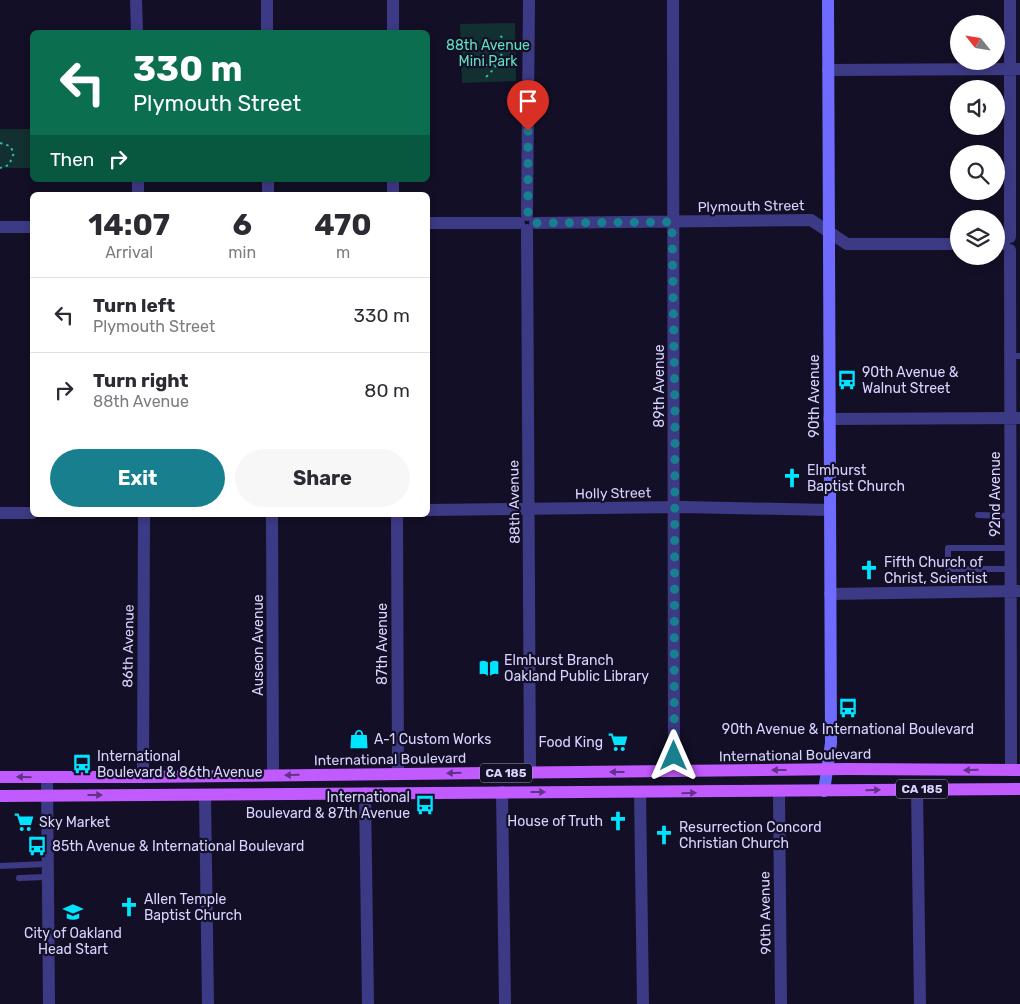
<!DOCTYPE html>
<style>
body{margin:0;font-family:Rubik,sans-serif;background:#f7f7f7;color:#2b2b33;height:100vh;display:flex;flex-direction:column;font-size:19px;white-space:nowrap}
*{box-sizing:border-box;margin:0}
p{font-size:16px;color:#7c7c81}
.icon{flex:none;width:28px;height:28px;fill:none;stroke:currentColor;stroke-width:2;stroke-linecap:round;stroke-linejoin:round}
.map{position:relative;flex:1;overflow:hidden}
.drawer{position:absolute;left:30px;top:192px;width:400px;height:325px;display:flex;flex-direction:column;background:#fff;border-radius:8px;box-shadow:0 2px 8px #0003}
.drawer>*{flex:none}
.banner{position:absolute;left:30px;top:30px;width:400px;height:152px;border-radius:8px;box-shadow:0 2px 8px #0003;background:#0b6e4f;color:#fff;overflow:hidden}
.needle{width:32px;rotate:300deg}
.controls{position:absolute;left:950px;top:15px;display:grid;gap:10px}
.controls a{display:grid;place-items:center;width:55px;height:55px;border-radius:50%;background:#fff;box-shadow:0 2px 8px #0003;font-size:25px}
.pin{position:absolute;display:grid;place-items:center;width:42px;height:42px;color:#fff;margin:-51px -21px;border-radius:50% 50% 50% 0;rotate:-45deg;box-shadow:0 0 5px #0007}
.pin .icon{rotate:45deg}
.me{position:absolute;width:55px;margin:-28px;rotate:0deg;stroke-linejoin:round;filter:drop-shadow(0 0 4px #0008)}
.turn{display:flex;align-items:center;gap:18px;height:105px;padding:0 20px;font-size:22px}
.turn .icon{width:65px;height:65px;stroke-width:2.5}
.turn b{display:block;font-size:35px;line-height:42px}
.then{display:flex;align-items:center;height:48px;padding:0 20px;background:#0003;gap:10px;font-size:19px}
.eta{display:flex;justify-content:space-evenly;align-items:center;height:85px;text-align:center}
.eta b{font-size:30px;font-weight:700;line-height:35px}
.primary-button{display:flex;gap:10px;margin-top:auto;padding:10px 20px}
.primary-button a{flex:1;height:58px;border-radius:30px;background:#187f8f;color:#fff;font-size:20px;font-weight:700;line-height:58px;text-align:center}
.primary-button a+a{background:#f7f7f7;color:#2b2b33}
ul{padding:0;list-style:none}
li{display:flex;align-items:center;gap:15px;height:75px;padding:0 20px;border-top:1px solid #e1e1e2}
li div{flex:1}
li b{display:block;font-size:19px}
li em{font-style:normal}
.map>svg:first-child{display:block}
.green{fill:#12302f}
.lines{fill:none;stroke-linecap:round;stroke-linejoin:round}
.path{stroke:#2fb8b0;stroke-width:2;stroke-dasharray:2.5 4;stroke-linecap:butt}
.lane{stroke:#3d3a85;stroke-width:6}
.street{stroke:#3d3a85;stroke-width:12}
.secondary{stroke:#6f6bff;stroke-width:12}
.primary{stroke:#c25bff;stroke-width:12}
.oneway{fill:#623188}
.route{stroke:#187f8f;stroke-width:9;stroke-dasharray:0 16.2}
.labels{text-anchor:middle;stroke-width:4.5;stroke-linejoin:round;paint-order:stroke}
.shield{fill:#130f26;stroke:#9e99be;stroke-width:1}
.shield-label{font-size:12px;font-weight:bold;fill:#d9d4ff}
.park-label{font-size:14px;fill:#5fe0c0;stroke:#130f26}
.street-label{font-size:14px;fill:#d9d4ff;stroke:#130f26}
.poi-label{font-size:14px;fill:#d9d4ff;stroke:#130f26;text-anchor:start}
</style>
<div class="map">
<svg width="1020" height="1004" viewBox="0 0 1020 1004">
<rect width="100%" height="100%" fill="#130f26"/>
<path class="green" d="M515,23L516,81L462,83L460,24Z
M0,129H32V168H0Z"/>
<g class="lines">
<path class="path" d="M476,57L484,65L517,63
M486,77C498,65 503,57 504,39L498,34
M0,143L10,146L14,153L9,165L0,168"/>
<path class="lane" d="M1010,356H1020
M978,515L1009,516
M1009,548H948V569H1010
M0,866L46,864
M19,878L46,877"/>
<path class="street" d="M136,0L137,32
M267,0V32
M393,0V32
M673,0L674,771
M1010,0V237
M828,70L1020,69
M138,180V195
M268,195V180
M393,195V180
M527,215L529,0
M428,223H519
M535,223L811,220L847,244H959
M0,227H32
M527,230C527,411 530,592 530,773
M996,244H1004
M1010,250L1011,769
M829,419L1020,418
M428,510L683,507L830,510
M0,513H32
M272,515L273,775
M397,515L398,773
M830,594L1020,591
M47,777L49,1004
M143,777L144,515
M917,789L920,1004
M502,792L505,1004
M779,792L781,1004
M365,793L368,1004
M640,793L643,1004
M205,795L208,1004"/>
<path class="secondary" d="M824,791L831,743L828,0"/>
<path class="primary" d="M0,777H143L847,769L1020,770
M0,796L1020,789"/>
</g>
<defs><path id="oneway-solid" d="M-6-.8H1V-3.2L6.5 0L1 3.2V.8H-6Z" transform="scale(1.25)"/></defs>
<g class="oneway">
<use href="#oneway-solid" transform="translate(779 770) rotate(180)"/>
<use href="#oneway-solid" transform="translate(971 770) rotate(179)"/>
<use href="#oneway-solid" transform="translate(617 772) rotate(180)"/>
<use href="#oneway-solid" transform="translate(454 773) rotate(179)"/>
<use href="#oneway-solid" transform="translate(292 775) rotate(179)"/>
<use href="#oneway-solid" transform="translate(24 777) rotate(-179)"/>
<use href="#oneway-solid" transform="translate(873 790) rotate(-1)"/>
<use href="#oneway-solid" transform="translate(538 792)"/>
<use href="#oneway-solid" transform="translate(689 793) rotate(-1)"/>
<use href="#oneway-solid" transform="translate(95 795)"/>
</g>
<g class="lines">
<path class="route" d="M528,131V214L533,217L535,223L672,222L675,416L674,756"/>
</g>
<defs>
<symbol id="bus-bare" viewBox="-9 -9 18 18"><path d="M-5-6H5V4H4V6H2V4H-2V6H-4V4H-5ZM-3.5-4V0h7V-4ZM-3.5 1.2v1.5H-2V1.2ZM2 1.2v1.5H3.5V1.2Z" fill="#00e5ff" stroke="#130f26" stroke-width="2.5" paint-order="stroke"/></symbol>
<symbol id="church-bare" viewBox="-9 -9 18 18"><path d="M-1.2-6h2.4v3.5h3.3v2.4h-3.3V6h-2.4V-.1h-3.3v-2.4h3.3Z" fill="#00e5ff" stroke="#130f26" stroke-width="2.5" paint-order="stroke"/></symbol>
<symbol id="library-bare" viewBox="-9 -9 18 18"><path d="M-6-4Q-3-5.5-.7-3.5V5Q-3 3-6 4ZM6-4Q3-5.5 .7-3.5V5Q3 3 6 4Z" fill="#00e5ff" stroke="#130f26" stroke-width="2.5" paint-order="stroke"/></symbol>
<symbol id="shop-bare" viewBox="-9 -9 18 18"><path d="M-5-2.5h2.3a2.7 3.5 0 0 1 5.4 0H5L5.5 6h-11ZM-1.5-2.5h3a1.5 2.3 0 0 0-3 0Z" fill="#00e5ff" stroke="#130f26" stroke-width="2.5" paint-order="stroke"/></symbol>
<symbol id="supermarket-bare" viewBox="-9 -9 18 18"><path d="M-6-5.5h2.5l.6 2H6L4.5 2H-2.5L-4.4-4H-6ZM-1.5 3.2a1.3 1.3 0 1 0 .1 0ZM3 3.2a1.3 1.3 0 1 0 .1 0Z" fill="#00e5ff" stroke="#130f26" stroke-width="2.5" paint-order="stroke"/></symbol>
<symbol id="school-bare" viewBox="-9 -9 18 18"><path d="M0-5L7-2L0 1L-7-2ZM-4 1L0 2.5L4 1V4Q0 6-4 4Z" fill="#00e5ff" stroke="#130f26" stroke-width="2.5" paint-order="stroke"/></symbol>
</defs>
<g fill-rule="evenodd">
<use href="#bus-bare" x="833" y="366" width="28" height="28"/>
<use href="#church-bare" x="778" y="464" width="28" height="28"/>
<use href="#church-bare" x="855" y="556" width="28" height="28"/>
<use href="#library-bare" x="475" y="654" width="28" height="28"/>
<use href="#bus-bare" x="834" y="694" width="28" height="28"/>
<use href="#shop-bare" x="345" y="725" width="28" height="28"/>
<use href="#supermarket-bare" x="604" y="728" width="28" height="28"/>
<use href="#bus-bare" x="68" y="750" width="28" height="28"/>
<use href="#bus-bare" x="411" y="791" width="28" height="28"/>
<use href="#church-bare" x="604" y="807" width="28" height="28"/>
<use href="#supermarket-bare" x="10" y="808" width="28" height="28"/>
<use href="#church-bare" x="650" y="821" width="28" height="28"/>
<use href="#bus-bare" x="23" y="832" width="28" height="28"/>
<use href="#church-bare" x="115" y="893" width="28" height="28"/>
<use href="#school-bare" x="59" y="898" width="28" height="28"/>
</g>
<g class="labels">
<g class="shield">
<rect x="480" y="763.5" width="52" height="19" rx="4"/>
<rect x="896" y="779.5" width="52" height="19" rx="4"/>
</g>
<g class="shield-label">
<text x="506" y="777">CA 185</text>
<text x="922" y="793">CA 185</text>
</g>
<g class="park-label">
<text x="488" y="50">88th Avenue<tspan x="488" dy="16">Mini Park</tspan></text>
</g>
<g class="street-label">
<text transform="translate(751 206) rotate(-1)" y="5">Plymouth Street</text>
<text transform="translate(659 386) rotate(-90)" y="5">89th Avenue</text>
<text transform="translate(814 396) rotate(-90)" y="5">90th Avenue</text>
<text transform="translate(613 493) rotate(-1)" y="5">Holly Street</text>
<text transform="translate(995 494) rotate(-90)" y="5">92nd Avenue</text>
<text transform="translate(514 502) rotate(-91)" y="5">88th Avenue</text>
<text transform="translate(382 644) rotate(-90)" y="5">87th Avenue</text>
<text transform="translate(258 645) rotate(-90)" y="5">Auseon Avenue</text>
<text transform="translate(128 646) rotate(-89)" y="5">86th Avenue</text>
<text transform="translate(795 755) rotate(-1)" y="5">International Boulevard</text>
<text transform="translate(390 759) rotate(-1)" y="5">International Boulevard</text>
<text transform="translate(765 913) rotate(-91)" y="5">90th Avenue</text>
</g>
<g class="poi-label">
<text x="862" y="377">90th Avenue &amp;<tspan x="862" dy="16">Walnut Street</tspan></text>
<text x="807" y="475">Elmhurst<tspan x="807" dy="16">Baptist Church</tspan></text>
<text x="884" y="567">Fifth Church of<tspan x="884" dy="16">Christ, Scientist</tspan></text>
<text x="504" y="665">Elmhurst Branch<tspan x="504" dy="16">Oakland Public Library</tspan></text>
<text x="848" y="734" text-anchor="middle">90th Avenue &amp; International Boulevard</text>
<text x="374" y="744">A-1 Custom Works</text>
<text x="603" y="747" text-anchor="end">Food King</text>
<text x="97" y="761">International<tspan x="97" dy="16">Boulevard &amp; 86th Avenue</tspan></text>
<text x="410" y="802" text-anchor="end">International<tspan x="410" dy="16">Boulevard &amp; 87th Avenue</tspan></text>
<text x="603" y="826" text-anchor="end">House of Truth</text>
<text x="39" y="827">Sky Market</text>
<text x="679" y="832">Resurrection Concord<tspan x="679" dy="16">Christian Church</tspan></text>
<text x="52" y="851">85th Avenue &amp; International Boulevard</text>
<text x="144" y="904">Allen Temple<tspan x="144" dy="16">Baptist Church</tspan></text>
<text x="73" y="938" text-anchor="middle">City of Oakland<tspan x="73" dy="16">Head Start</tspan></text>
</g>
</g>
</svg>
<div class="controls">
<a><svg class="needle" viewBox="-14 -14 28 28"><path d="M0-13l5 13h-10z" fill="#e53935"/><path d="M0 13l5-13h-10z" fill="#7c7c81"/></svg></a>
<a><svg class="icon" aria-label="sound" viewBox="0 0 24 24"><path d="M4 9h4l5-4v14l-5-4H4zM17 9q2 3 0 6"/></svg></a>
<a><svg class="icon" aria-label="search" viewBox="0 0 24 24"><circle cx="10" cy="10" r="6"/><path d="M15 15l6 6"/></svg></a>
<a><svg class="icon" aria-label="layers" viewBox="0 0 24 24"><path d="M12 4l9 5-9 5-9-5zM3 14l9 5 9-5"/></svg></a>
</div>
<div class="pin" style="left:528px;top:131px;background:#d93025"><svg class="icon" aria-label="arrive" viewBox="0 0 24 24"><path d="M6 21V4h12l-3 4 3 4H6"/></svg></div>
<svg class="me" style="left:674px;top:756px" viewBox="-20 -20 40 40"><path d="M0-17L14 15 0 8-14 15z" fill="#187f8f" stroke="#fff" stroke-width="4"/></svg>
<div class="banner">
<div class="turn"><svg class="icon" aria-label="left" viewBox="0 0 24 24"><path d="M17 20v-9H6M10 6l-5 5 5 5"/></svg><div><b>330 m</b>Plymouth Street</div></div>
<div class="then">Then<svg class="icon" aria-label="right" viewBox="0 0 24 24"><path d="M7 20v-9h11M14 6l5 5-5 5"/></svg></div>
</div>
<section class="drawer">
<div class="eta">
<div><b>14:07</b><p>Arrival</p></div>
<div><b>6</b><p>min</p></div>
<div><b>470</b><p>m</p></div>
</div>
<ul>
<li><svg class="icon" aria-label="left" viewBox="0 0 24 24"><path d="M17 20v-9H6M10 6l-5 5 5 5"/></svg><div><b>Turn left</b><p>Plymouth Street</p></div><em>330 m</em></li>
<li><svg class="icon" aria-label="right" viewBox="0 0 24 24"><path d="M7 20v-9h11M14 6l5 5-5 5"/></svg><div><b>Turn right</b><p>88th Avenue</p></div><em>80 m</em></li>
</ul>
<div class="primary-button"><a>Exit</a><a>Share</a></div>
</section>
</div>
